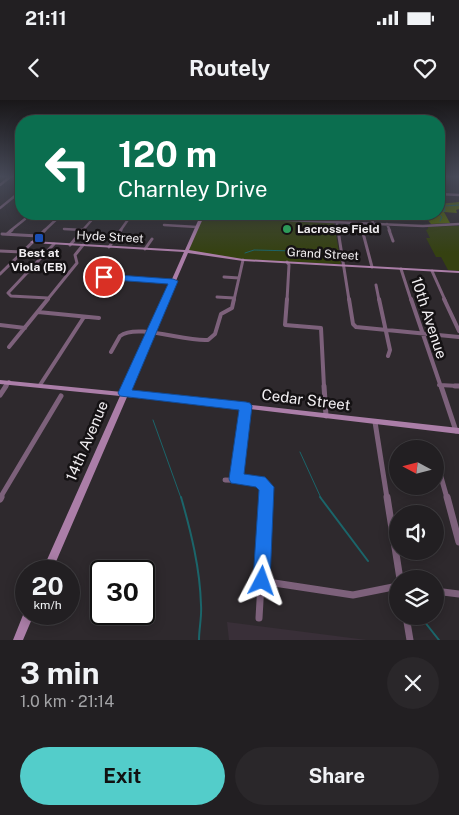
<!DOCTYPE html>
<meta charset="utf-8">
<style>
body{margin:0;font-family:"Public Sans",sans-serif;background:#2a272a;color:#f1f3f6;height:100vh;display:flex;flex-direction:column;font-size:19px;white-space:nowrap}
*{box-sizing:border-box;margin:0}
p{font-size:16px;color:#a2a2a5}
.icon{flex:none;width:28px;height:28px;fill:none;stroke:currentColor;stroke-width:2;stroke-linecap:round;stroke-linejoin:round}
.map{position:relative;height:540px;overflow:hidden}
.side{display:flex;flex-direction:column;background:#221f22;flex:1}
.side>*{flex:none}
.top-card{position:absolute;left:15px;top:15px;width:430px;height:105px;border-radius:20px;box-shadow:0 2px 12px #0003,0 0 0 1px #3f3d40;background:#0b6e4f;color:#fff;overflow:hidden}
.needle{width:32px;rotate:277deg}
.buttons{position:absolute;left:389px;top:340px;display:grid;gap:10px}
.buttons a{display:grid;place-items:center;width:55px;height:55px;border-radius:50%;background:#221f22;box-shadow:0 2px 12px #0003,0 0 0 1px #3f3d40;font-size:25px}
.speed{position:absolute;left:15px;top:460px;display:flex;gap:10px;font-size:25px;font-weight:700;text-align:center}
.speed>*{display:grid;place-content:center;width:65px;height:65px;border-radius:50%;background:#221f22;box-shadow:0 2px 12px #0003,0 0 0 1px #3f3d40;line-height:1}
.speed small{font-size:12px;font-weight:400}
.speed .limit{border:2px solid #111;border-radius:8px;background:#fff;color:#111}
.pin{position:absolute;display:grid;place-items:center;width:42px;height:42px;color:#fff;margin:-21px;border:2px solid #fff;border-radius:50%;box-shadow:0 1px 5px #0007}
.me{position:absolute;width:55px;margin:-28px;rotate:4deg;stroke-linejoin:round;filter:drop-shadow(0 0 4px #0008)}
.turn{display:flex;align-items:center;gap:18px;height:105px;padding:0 20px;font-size:22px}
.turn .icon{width:65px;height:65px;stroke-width:2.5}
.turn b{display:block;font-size:35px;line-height:42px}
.round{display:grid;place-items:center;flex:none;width:52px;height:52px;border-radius:26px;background:#2a272a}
.head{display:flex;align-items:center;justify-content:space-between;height:85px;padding:0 20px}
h1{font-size:30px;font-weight:700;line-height:38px}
.button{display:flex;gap:10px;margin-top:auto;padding:10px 20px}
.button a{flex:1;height:58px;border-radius:30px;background:#53cdca;color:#111;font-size:20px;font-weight:700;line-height:58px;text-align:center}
.button a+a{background:#2a272a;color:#f1f3f6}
.status{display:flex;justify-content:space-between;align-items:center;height:35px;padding:0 25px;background:#221f22;direction:ltr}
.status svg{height:14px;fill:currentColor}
header{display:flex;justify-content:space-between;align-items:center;height:65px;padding:0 20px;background:#221f22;font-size:22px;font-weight:700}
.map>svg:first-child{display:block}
.built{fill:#392f38}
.green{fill:#354111}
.forest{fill:#546903}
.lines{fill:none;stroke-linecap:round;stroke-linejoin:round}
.stream-far1{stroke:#1b656a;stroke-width:1}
.stream{stroke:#1b656a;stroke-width:2}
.street-far4{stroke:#7d617b;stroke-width:2.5}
.street-far3{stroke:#7d617b;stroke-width:3}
.street-far2{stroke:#7d617b;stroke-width:4}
.street-far1{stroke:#7d617b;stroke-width:5}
.street{stroke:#7d617b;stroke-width:7}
.secondary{fill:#ab7ea8;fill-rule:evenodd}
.route{fill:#1a73e8;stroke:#114b97}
.leisure-dot{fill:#2e9e5b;stroke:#151214;stroke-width:2}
.transit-dot{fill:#1a4fb4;stroke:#151214;stroke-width:2}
.labels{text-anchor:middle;stroke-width:5;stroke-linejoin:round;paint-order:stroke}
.far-poi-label{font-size:12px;font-weight:bold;fill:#f2eff2;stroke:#151214;text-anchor:start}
.far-street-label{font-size:12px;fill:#f2eff2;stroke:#151214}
.street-label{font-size:15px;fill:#f2eff2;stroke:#151214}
</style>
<div class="status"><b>21:11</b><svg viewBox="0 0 49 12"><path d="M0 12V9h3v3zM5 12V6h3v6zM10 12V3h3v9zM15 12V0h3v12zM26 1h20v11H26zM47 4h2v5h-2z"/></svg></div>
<header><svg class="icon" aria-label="back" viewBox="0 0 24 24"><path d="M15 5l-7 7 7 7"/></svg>Routely<svg class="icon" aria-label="heart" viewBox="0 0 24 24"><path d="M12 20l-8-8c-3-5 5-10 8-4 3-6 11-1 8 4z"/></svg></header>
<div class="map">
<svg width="459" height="540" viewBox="0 0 459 540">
<rect width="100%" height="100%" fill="#2e292d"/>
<path class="built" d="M227,522L367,540H229Z"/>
<path class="green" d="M201,116L334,123L341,164L243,160L186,151Z
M449,126H459V171L448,170L441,157H436L426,138H430L426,130L428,129V127Z"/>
<path class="forest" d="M459,102V109L456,110L457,113L444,112L450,123L431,124L423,114H439V104Z"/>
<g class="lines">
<path class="stream-far1" d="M452,77L456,78
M439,112L445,111L444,106L459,105
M438,114L442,117L440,121
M245,153L254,150L336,152
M153,320L181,398
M300,352L321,398"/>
<path class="stream" d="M181,397C191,432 200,468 201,505C202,517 199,528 199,540
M320,397L368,461
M420,516L439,540"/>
<path class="street-far4" d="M439,84H443
M0,85L10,77
M439,94L459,95
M0,108L21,91
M371,115L373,123
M201,116L423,126L459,124
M337,122L338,131
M387,124L390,131
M164,125L197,127
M64,129L83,130
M10,131L25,119
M44,131L62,114
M82,131L97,114
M120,131L132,114"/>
<path class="street-far3" d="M338,130L349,200
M389,130L393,141
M363,133L372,167
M2,134L38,136
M7,134L12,130
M70,145L83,130
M109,147L121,130
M145,149L152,139
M0,151L22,152
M401,169L411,200
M432,171L445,200
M0,174L45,130
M104,177L173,181
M224,177L239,178
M376,185L379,200
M93,193L111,166
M217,197L234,198
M48,198L11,196L8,193L54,144
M47,200L77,163L75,155L83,145
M234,200L243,160
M287,200L289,165L287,162"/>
<path class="street-far2" d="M287,199L285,225L321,228L324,287
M349,199L353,224L356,227L459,237
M379,199L390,250L388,256
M411,199L441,287
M444,199L459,231
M38,212L99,218
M0,225L25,228
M9,247L48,199
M111,252L120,236C137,223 185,242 208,240L215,234L221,214L232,208L234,199
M40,285L84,217
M439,285L459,286
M5,287L9,282"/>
<path class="street-far1" d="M324,286L326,316
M441,286L456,331
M455,286H459
M0,295L6,286
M375,322L387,398
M441,377L447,398
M236,379L246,306
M225,380L260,381L267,387L266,398
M0,398L61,296"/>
<path class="street" d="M387,397L400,479
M447,397L459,442
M0,399L1,397
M261,481L353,495L398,486
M435,491L459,494
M406,516L410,540
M259,518L266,397"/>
<path class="secondary" d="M201,114H205L189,150L243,159L459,171V173L243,161L188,153L128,292L225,302L459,328V334L225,306L127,297L52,471H42L120,296L0,284V280L122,292L184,152L32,143L30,142L32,141L185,150Z
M25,510H26V514H34L23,540H13Z"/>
</g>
<linearGradient id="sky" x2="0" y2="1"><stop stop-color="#191719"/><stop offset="0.5" stop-color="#464957"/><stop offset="1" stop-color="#464957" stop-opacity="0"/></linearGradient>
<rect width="459" height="153" fill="url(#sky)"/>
<path class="route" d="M104,174L173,179L178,181L132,290L246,302L250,303L252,306L244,374L265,377L274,387L270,481L268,487L262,490L255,487L253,481L259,390L256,387L231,383L229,379L239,310L120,296L118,293L168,184L101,179L100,177Z"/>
<circle class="leisure-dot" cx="287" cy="129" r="5"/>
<rect class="transit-dot" x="34" y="133" width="10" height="10" rx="2.5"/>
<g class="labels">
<g class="far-poi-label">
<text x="297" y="133">Lacrosse Field</text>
<text x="39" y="157" text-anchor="middle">Best at<tspan x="39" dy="14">Viola (EB)</tspan></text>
</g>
<g class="far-street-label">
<text transform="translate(110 137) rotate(3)" y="4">Hyde Street</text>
<text transform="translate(323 154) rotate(3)" y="4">Grand Street</text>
</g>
<g class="street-label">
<text transform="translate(429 218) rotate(72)" y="5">10th Avenue</text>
<text transform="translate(306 300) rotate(7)" y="5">Cedar Street</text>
<text transform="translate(87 341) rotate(-67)" y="5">14th Avenue</text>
</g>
</g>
</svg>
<div class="buttons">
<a><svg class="needle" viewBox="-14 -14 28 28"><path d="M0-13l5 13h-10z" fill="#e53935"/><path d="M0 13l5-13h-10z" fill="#a2a2a5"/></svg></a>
<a><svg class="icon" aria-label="sound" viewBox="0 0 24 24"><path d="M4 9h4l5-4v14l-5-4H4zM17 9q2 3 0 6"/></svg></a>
<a><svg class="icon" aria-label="layers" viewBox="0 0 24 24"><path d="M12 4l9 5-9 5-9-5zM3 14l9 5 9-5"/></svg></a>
</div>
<div class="speed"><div>20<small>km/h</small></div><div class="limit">30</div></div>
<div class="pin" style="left:104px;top:177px;background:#d93025"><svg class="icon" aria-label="arrive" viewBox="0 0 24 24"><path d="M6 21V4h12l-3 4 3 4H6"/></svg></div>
<svg class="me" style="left:262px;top:481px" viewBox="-20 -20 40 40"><path d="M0-17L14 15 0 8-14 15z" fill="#1a73e8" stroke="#fff" stroke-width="4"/></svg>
<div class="top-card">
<div class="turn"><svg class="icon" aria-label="left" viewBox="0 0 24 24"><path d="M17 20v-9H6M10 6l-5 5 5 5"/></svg><div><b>120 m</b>Charnley Drive</div></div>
</div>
</div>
<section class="side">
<div class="head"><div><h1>3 min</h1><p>1.0 km · 21:14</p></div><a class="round"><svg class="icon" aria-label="close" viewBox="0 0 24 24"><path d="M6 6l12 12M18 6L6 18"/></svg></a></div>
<div class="button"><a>Exit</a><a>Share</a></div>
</section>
